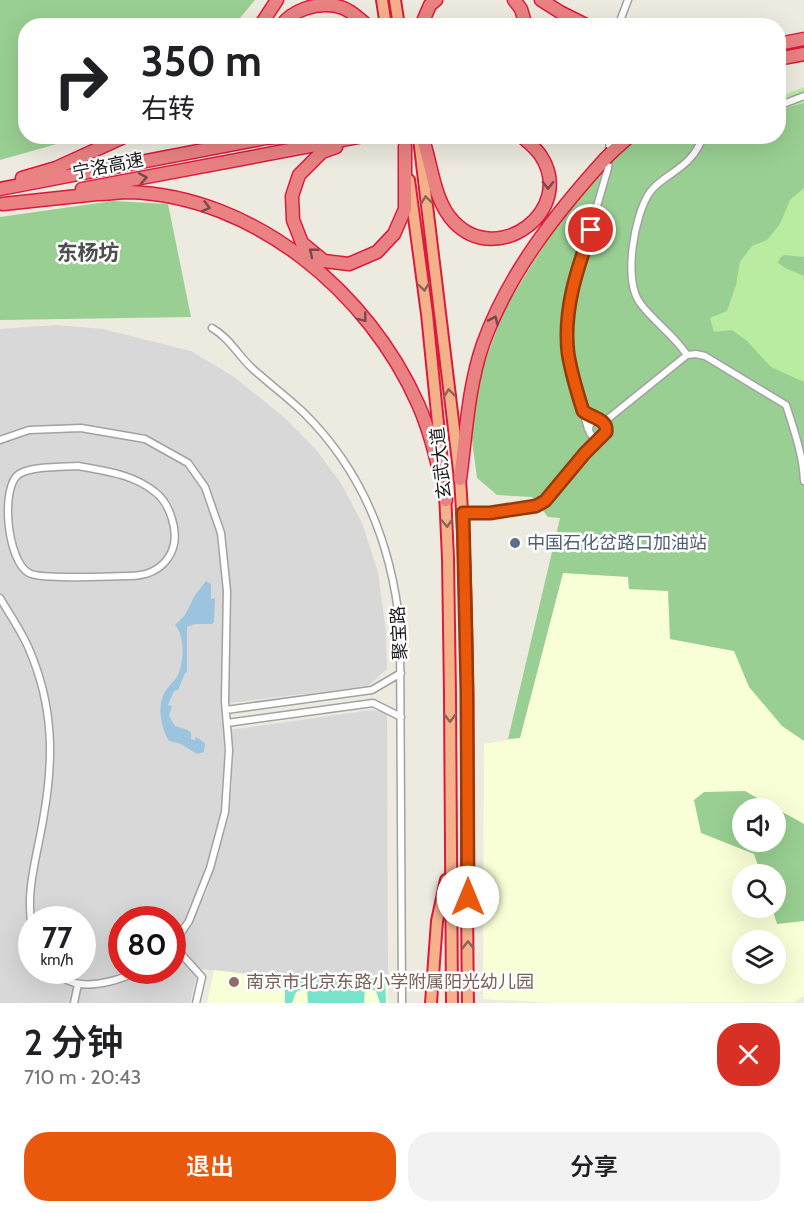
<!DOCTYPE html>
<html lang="zh">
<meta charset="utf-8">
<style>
body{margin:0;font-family:Cabin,"Noto Sans SC",sans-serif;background:#f2f2f2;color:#202124;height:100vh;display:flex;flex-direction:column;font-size:22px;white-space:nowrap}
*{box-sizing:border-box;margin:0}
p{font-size:20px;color:#757577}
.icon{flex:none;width:33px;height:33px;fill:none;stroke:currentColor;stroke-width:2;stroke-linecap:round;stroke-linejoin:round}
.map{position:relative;height:1003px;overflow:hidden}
.drawer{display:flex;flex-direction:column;background:#fff;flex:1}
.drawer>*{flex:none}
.hud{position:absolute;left:18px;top:18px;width:768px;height:126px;border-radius:24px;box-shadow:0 6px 24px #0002;background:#fff;color:#202124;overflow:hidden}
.fabs{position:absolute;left:732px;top:798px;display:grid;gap:12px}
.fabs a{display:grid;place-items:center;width:54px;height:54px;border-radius:50%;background:#fff;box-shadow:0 6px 24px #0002;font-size:30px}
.speed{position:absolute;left:18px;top:906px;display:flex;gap:12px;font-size:30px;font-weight:700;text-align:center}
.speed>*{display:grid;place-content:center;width:78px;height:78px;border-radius:50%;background:#fff;box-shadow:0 6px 24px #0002;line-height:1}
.speed small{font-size:15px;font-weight:400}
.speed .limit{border:9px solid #d22;background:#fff;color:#111}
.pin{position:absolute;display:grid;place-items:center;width:51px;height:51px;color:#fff;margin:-26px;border:3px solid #fff;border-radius:50%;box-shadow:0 2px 6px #0007}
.me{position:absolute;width:66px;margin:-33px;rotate:0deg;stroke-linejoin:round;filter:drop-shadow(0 0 4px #0008)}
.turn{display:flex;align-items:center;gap:21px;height:126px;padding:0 24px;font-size:27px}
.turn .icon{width:78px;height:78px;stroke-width:2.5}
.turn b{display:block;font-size:42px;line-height:51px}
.round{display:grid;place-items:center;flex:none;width:63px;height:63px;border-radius:24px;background:#f2f2f2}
.head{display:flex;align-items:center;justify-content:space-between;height:102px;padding:0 24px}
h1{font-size:36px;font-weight:600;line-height:45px}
.button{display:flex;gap:12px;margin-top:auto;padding:12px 24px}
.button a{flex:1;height:69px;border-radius:24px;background:#ea580c;color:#fff;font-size:24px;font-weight:600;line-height:69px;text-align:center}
.button a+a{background:#f2f2f2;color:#202124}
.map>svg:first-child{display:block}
.residential{fill:#d9d8d8;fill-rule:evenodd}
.education{fill:#f8ffd7;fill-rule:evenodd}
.grass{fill:#b9eba1}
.forest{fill:#99cf92;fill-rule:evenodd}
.pitch{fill:#78e2cb}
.water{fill:#9dc4de}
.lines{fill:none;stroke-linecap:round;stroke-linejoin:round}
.minor-casing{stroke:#a2a2a2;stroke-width:9}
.trunk-casing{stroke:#dd1a3c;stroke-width:14}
.motorway-casing{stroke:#dd1a3c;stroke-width:15}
.minor{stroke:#fff;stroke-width:6}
.trunk{stroke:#f4b28b;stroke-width:10}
.motorway{stroke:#ea8283;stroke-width:12}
.motorway-bridge-casing{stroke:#dd1a3c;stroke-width:15;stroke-linecap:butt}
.motorway-bridge{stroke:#ea8283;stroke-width:12}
.oneway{stroke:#78494a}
.oneway2{stroke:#886653}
.route-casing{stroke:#983908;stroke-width:15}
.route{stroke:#ea580c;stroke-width:10}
.service-dot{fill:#5c6f8a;stroke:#fff;stroke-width:2}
.education-dot{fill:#8d6e63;stroke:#fff;stroke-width:2}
.labels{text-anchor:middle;stroke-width:5;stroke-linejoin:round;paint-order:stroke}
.street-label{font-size:18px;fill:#1b1b1b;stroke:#fff}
.service-label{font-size:18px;fill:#4e5e75;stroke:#fff;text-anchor:start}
.education-label{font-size:18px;fill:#785e54;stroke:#fff;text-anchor:start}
.quarter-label{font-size:21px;font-weight:bold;fill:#4e4e4e;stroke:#fff}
</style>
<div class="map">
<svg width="804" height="1003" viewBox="0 0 804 1003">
<rect width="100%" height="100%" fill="#edebdf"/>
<path class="residential" d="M57,325L103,329L191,351L234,377L285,418L318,452L342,485L362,523L378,572L386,632L387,669L368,686L222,704L225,758L222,812L214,846L188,916L173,937L172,920H122V970H172L173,949L197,976L190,1003H0V329ZM32,920H82V970H32Z
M371,710L387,713L388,976L256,975L200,969L181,948L180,942L207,891L227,822L232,784L229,730Z"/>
<path class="education" d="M563,573L628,577L629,589L668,591L670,639L734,651L804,593V996L794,1002L556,1003L483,999L484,744L520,738ZM742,808H776V842H742ZM742,874H776V908H742ZM742,940H776V974H742Z
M214,970L257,975L388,976V1003H207Z"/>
<path class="grass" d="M804,87V553L741,437L661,137L778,136L779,97Z"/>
<path class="forest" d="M0,0H255L234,25L26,26V136L82,137L0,160Z
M804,103V188L790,200L780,224L767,240L752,246L740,262L736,285L727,311L710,318L714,332L732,330L747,341L771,367L804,382V741L782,726L749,687L734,651L670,639L668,591L629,589L628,577L563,573L520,738L508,739L560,518L548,517L532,497L497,495L477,478L471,433L482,370L505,308L563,215L622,149L640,137L778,136L779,110Z
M113,201L168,204L191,317L0,320V217Z
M784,255L804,257V276L785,268L778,263L780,258Z
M745,791L804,824V921L777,924L772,908H776V874H761L754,854L701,833L694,800L704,792ZM776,808V842H742V808Z"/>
<path class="pitch" d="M385,978L386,1003H380L376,991L365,987L364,1003H308L307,987L296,992L292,1003H285V988H281L282,979Z"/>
<path class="water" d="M206,581L211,584V599L215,598L214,622L212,624H195L187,627V672L185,673L178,690L174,691L168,705L172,706L169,716L175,726L188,730L191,733V739L195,740L196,737L205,743L204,752L197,754L181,744L169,741C161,727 156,705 166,690C169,685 175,681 178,675C184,663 185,635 175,625L185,615L195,595Z"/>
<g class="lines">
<defs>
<path id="minor" d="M618,26L628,0
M778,106L804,96
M212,328C230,338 239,357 254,370C270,384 287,397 303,412C363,471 392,545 400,628L402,1003
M687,355C674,335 654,322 640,303C623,280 634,215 650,192C661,177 681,171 692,156C697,151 700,143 704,136
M589 429a9 9 0 1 1 18 0a9 9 0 1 1-18 0Z
M604,422L687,355L696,354L705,356L786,405C794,430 803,455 804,481
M588,429L572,372L567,331L571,296L608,168L610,136
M0,440L29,430L81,428L145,439L188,463L205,487L221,533L227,591L225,701L229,750L225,812L210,868L189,921L172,946
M78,466C105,471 133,474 155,492C163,498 169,509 172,519C182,551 163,576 129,576C111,576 40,580 29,573C7,561 0,487 19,474C33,466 63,467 78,466Z
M463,513H490L536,506L545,501L585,453L603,437
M0,598C10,615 22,632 29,649C54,707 54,760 43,820C37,857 25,891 32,928
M226,710L372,690L401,673
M227,723L373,703L401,717
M173,945L202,977L196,1003
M49,970C57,975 66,981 75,983C95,988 123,979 140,970
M74,1003L78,984"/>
<path id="trunk" d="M382,0L386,26
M395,0L399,26
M419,139L460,479C472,654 465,829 468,1003
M409,180L427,314L442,463
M445,493L448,558L450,695L452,1003
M431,1003L437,921L446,880"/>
<path id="motorway" d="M514,0L521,9L526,26
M541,0L560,12L588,26
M260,26L277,0
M281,26C292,10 317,2 336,6C349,8 358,18 368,26
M421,26L430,5L436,0
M778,44L804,39
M778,59L804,54
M422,136C432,164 433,200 454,222C498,268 576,210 541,156C536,148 528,142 521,136
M336,147L322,152L299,175L292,196L293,220L302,243L324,261L349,264L377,252L394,234L405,209V146
M612,152L630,136
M22,178L56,168L126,136
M0,189L266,138L286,136
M82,189L364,136
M3,204C34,201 66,197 97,194C108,194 119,192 129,192C255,196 369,293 418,404C432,435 438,468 446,500
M460,479C466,435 468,387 483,344C508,274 556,213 605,159"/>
</defs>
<use href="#minor" class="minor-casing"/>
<use href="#trunk" class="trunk-casing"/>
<use href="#motorway" class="motorway-casing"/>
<use href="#minor" class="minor"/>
<use href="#trunk" class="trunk"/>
<use href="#motorway" class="motorway"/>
<defs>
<path id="motorway-bridge" d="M605,159L612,152"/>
</defs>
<use href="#motorway-bridge" class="motorway-bridge-casing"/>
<use href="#motorway-bridge" class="motorway-bridge"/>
</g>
<defs><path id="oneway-chevron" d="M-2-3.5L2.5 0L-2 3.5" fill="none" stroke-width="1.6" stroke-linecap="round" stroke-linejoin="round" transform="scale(1.5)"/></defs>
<g class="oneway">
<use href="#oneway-chevron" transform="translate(143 178) rotate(-10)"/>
<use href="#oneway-chevron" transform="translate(548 185) rotate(91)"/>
<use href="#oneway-chevron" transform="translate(206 207) rotate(15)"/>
<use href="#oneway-chevron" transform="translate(313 252) rotate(-141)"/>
<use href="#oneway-chevron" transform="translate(363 318) rotate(52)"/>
<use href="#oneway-chevron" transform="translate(494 320) rotate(-66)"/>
</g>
<g class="oneway2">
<use href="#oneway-chevron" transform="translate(426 200) rotate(-97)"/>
<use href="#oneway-chevron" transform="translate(424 287) rotate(82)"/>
<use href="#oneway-chevron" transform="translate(449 393) rotate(-97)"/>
<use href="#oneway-chevron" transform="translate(447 523) rotate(87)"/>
<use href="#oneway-chevron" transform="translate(450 718) rotate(90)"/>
<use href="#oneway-chevron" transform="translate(468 945) rotate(-90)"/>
</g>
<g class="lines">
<defs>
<path id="route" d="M468,897L467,691L463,513H490L536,506L545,501L585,453L606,432C608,419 592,418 583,411C577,392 571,372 568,353C563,310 577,269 591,230"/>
</defs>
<use href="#route" class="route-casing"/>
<use href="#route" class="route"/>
</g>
<circle class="service-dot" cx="515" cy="543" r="6"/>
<circle class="education-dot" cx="234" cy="982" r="6"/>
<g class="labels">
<g class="street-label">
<text transform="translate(108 166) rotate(-11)" y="6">宁洛高速</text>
<text transform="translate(441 463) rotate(-96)" y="6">玄武大道</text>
<text transform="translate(399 633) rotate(-93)" y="6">聚宝路</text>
</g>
<g class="service-label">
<text x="527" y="549">中国石化岔路口加油站</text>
</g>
<g class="education-label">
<text x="246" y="988">南京市北京东路小学附属阳光幼儿园</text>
</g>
<g class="quarter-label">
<text x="88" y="260">东杨坊</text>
</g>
</g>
</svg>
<div class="fabs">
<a><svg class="icon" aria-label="sound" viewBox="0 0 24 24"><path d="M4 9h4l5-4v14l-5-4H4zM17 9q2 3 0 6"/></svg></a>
<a><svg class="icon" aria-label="search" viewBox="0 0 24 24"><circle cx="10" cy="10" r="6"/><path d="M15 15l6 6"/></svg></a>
<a><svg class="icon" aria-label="layers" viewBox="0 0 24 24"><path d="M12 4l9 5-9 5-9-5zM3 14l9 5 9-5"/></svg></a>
</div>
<div class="speed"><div>77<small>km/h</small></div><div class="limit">80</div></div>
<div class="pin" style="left:591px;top:230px;background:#d93025"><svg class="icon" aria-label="arrive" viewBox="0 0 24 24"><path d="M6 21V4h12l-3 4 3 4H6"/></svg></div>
<svg class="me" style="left:468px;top:897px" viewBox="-20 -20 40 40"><circle r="19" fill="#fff"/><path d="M0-13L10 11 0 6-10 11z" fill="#ea580c"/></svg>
<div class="hud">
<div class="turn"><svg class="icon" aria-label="right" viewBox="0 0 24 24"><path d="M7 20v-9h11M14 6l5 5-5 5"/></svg><div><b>350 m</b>右转</div></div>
</div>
</div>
<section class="drawer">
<div class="head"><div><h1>2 分钟</h1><p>710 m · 20:43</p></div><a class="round" style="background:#d93025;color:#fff"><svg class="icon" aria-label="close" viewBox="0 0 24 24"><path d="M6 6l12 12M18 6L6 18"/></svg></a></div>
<div class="button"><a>退出</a><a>分享</a></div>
</section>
